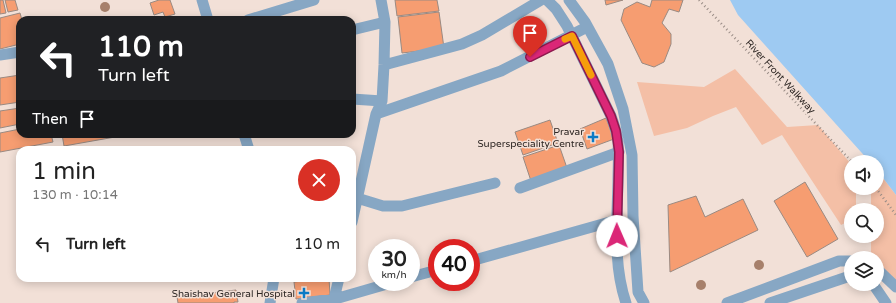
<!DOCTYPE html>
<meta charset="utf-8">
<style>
body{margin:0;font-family:"Varela Round",sans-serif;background:#f2f2f2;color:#222;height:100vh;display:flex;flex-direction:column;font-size:15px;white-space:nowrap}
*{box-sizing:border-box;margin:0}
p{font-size:13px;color:#767676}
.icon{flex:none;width:22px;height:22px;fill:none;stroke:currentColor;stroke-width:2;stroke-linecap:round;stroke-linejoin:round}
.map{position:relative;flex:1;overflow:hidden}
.drawer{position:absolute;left:16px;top:146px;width:340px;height:136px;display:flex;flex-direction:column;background:#fff;border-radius:12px;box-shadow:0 2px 10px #0003}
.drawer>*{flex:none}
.top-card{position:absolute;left:16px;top:16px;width:340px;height:122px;border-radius:12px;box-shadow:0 2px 10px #0003;background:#202124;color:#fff;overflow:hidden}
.tools{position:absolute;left:844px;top:155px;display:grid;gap:8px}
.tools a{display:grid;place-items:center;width:40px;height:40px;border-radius:50%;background:#fff;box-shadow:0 2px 10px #0003;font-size:20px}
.speed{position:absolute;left:368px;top:239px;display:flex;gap:8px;font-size:20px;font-weight:700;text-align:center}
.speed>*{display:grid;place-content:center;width:52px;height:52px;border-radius:50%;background:#fff;box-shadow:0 2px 10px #0003;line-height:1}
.speed small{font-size:10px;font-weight:400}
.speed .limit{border:6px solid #d22;background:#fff;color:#111}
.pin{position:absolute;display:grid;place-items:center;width:34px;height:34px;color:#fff;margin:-41px -17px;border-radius:50% 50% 50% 0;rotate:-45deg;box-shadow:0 0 4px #0007}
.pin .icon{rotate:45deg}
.me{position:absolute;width:44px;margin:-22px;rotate:359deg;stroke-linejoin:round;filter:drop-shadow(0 0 3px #0008)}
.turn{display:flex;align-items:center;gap:14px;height:84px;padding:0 16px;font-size:18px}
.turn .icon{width:52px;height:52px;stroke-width:2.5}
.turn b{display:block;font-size:28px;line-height:34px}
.then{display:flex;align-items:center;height:38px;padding:0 16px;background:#0003;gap:8px;font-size:15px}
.round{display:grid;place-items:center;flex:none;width:42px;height:42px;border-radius:21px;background:#f2f2f2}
.head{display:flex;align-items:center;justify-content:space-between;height:68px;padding:0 16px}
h1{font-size:24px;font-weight:600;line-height:30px}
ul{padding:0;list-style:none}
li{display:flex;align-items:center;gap:12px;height:60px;padding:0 16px}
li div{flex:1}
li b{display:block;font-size:15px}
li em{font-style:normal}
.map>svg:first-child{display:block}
.green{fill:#f4bfa6}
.water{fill:#9ecaf2}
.building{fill:#f69d71;stroke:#9a8a82}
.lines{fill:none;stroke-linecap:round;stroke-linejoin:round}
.path{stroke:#9a8d87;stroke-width:2.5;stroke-dasharray:1 3;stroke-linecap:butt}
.minor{stroke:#87a7c4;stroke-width:11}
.tertiary{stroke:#87a7c4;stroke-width:11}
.tree{fill:#a7806b}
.route-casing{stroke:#8e194d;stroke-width:10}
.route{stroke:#db2777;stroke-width:7}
.slow{stroke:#f59e0b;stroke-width:7}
.poi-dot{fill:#0b7ac5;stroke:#f2e0d7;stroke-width:1.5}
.labels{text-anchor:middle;stroke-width:3;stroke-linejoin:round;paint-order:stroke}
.street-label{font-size:10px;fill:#2e2724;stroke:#f2e0d7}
.poi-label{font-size:10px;fill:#2e2724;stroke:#f2e0d7;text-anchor:end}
</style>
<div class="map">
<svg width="896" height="303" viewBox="0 0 896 303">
<rect width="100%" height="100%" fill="#f2e0d7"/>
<path class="green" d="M735,69L787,127L818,125L851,164V188H856V210H851V220L841,225L782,135L762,145L736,107L713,116L687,128L654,136L637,82L704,87Z
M877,170L896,195V290L877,263V258H873L871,255V236H877V210H871V188H877Z"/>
<path class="water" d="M730,0H896V195L877,170V162H870L738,15Z"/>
<path class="building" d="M0,0H3L6,13L0,14Z
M5,0H15L18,10L8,12Z
M159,0H170L175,14L165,17L163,12L154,15L150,3Z
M395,0H437L439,11L397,16Z
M605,0H623L606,5Z
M652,0H683L679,12L669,9L662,23L671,34V44L664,62L654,67L642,63L621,20L624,9L637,2L650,7Z
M439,12L444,48L402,53L398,17Z
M20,13L22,20H20V44L0,49V18Z
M20,75V102L0,105V78Z
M20,108V124L0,128V111Z
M606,118L614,139L587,149L580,129Z
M550,120L558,143L523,155L515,132Z
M20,129V134H51L53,142L0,152V133Z
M62,134H132L64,146Z
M559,145L567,168L531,181L523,157Z
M805,182L838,239L807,257L774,201Z
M696,196L705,217L743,199L758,230L670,272L668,205Z
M329,278L330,295L296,299L294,282Z
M236,290L238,302H234V303H178L177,297Z"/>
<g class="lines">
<path class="path" d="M699,0L852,162
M876,188L896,215"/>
<path class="minor" d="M202,0L208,20
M248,20L314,0
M352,30L385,22
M0,55L20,52
M384,65L462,44L482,35L541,0
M352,99L382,101
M376,114L501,71L587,27
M244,134L249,150
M520,188L619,152
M357,198L383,206H402L495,183
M352,222L376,114L382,101L384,65L385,22L381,0
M471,261L617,220
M411,277L437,270
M270,303L274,278
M302,303L335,299L394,282
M333,303L339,278"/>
<path class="tertiary" d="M547,0L556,9L567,26L611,116C614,124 617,133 618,142C619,155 618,169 618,182C617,222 613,265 626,303
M569,0L585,22L608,64L623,109L632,155L633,216L638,292L644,303
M877,269L896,287
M873,284L886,303
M727,303L839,261H851
M770,303L847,277H851"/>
</g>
<g class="tree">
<circle cx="105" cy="7" r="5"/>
<circle cx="759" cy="265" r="5"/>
<circle cx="701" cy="285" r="5"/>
</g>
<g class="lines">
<defs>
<path id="route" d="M530,57L572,36L611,116L616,131L619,152L617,236"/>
</defs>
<use href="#route" class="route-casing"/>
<use href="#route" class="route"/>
<path class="slow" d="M565,39L572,36L591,75"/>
</g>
<g class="poi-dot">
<path d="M591 131h4v4h4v4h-4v4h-4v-4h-4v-4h4z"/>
<path d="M302 287h4v4h4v4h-4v4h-4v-4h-4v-4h4z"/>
</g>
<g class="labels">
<g class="street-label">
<text transform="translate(781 76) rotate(47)" y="4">River Front Walkway</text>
</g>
<g class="poi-label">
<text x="584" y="135">Pravar<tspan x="584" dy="12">Superspeciality Centre</tspan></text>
<text x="295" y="297">Shaishav General Hospital</text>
</g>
</g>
</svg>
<div class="tools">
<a><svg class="icon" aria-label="sound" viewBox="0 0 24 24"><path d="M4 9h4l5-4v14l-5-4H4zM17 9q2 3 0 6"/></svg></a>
<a><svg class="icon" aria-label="search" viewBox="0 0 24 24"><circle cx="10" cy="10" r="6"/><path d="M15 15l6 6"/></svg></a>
<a><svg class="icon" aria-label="layers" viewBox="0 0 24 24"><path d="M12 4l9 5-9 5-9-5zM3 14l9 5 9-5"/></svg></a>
</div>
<div class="speed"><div>30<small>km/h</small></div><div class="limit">40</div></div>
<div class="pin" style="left:530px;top:57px;background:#d93025"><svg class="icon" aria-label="arrive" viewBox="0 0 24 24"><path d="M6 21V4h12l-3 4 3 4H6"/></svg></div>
<svg class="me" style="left:617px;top:236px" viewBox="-20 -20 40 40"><circle r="19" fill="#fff"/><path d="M0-13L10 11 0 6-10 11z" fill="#db2777"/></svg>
<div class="top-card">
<div class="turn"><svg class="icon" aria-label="left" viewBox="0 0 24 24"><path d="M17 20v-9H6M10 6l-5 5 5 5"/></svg><div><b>110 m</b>Turn left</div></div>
<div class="then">Then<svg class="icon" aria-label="arrive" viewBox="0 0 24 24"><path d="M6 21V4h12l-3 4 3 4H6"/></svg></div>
</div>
<section class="drawer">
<div class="head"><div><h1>1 min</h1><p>130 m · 10:14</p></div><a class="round" style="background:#d93025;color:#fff"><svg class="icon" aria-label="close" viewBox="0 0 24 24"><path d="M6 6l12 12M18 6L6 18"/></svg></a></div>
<ul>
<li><svg class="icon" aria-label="left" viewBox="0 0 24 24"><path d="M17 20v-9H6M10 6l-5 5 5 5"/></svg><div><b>Turn left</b></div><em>110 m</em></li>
</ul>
</section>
</div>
